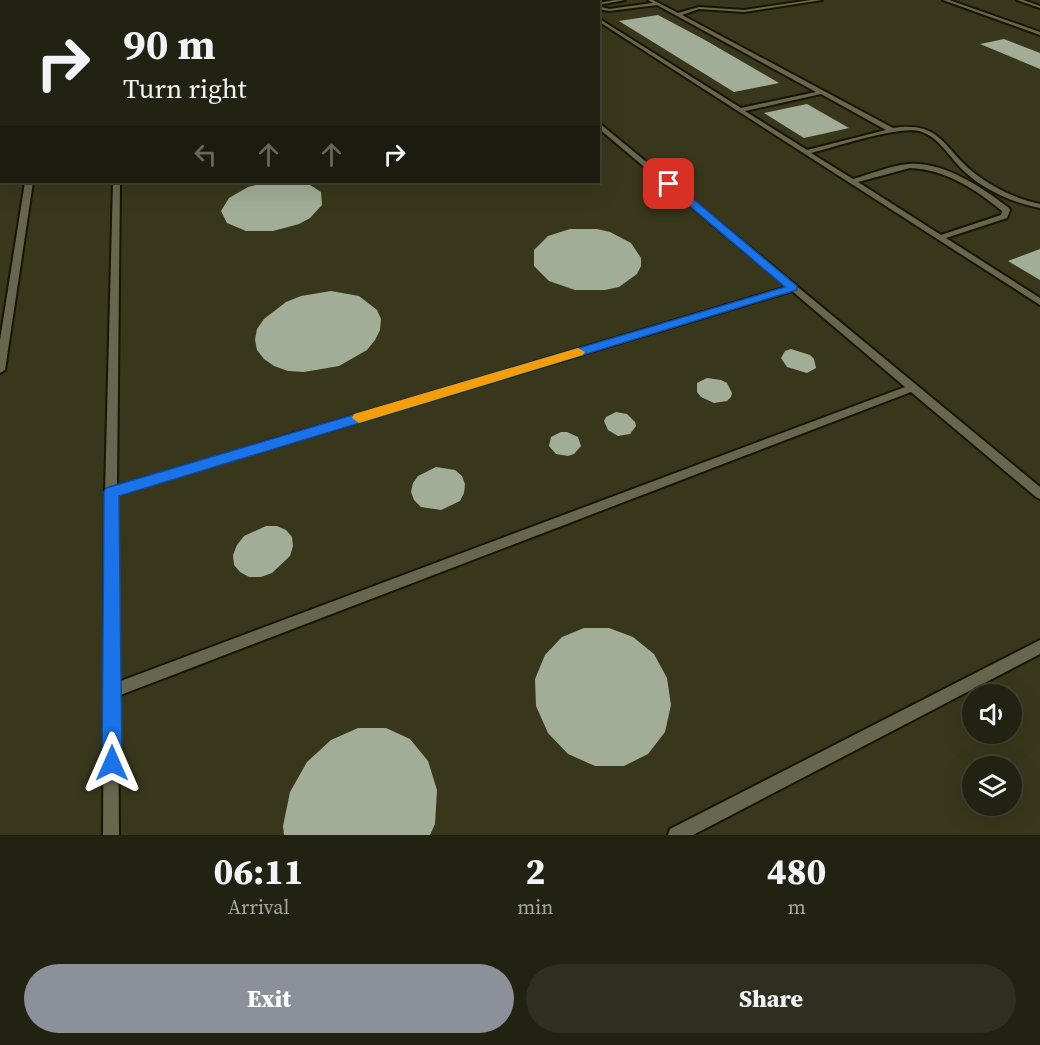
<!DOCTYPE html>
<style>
body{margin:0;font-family:"Source Serif 4",serif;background:#2e2f21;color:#f1f3f6;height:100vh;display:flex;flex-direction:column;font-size:22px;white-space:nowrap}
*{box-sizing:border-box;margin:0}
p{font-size:20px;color:#a2a4a0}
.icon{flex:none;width:33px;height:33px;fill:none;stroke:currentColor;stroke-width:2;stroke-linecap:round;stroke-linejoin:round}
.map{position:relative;height:835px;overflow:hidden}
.details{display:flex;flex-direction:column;background:#222213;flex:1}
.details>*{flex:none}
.guide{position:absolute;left:0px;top:0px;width:600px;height:183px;box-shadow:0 6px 24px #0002,0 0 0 2px #3f3f33;background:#222213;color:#f1f3f6;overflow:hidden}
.buttons{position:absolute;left:962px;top:684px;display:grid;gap:12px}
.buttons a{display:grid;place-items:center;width:60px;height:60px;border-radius:50%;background:#222213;box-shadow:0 6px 24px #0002,0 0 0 2px #3f3f33;font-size:30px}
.pin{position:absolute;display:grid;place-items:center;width:51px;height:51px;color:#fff;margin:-26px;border-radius:12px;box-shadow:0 3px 9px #0006}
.me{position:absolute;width:66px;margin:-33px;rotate:0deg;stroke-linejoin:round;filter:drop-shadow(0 0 4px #0008)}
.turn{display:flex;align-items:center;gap:21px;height:126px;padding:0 24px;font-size:27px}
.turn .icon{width:78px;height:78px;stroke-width:2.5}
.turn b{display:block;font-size:42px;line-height:51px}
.lanes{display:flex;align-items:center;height:57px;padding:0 24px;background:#0003;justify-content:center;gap:30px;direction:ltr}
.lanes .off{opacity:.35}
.eta{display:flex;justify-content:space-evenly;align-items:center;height:102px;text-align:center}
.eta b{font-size:36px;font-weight:800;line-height:42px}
.action{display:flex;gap:12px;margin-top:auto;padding:12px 24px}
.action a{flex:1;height:69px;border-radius:36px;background:#8c9099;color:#fff;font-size:24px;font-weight:800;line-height:69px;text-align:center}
.action a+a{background:#2e2f21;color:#f1f3f6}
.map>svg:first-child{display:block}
.built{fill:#39371b;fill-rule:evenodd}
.building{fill:#a1ad97}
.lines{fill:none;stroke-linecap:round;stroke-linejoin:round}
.lane-casing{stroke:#171503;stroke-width:4}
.lane{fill:#67664f;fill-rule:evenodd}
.route{fill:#1a73e8;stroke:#114b97;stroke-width:1.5}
.slow{fill:#f59e0b}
</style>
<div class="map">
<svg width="1040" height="835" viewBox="0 0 1040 835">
<rect width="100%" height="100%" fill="#2e2d19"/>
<path class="built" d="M0,0H1040V835H0ZM2,2H598V182H2ZM972,694H1011V734H972ZM972,766H1011V806H972Z"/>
<path class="building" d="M658,15L705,40L779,83L734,92L619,21Z
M1004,39L1040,53V69L980,44Z
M807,104L849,128L804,138L764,113Z
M267,182L307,183L321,192L322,205L310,218L299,224L273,231H246L227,223L221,211L229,198L248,187Z
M570,229H597L610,232L631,243L641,258V266L637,274L619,287L605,290H575L549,281L534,266V250L548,236Z
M1040,249V280L1008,261Z
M331,291L359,296L377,310L381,319L380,330L375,340L367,350L339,366L304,372L288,371L274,366L264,359L257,350L255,340L257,329L264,319L286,302L301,296Z
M791,349L810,355L814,359L816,368L807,373L787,367L781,358L785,351Z
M707,378L721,380L727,383L732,393L731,397L727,401L714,403L701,397L697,392V383Z
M616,412L627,414L635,422L636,426L630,434L618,436L608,430L604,421L606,417Z
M561,432H567L578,437L581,446L574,454L568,456L556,454L549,446L551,437Z
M436,467L455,470L462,476L465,484L464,493L460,501L441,510L421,507L414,500L411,492L413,483L418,476Z
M266,526H277L286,530L292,537L293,546L290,556L272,573L261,577H249L240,572L234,565L233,555L237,545L244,536Z
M584,628H609L633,637L654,654L667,678L671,705L665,732L648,754L624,766H595L568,754L548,733L536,706L535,679L545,655L562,637Z
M358,728H386L410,739L428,761L437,790L435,824L430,835H284L283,826L290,792L307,762L331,740Z"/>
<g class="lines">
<defs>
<path id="lane" d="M128,0H132L133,2H129Z
M173,0H190L164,2Z
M411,0H421L405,2Z
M568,0H572L574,2H569Z
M615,0H625L598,5V3Z
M648,0H653L678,13L699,7L744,10L811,0H822L744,12L699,9L682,15L893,128C941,121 942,147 973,172C992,187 1016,199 1040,204V208C1014,203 986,191 966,173C951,160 939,136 919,131C897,126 835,147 811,153L853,179C871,174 889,166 908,164C943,161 982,187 1009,208L1010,210L1007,218L946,238L1040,298V305L598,21V18L741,108L816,92L657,5L609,11L598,9V6L609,9L653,3ZM821,94L886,130L807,150L745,111ZM910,168C944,169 976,189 1002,211L1001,215L941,235L858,182Z
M943,0H949L1040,32V35Z
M1017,0H1023L1040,6V8Z
M0,38H2L0,41Z
M598,122L1040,487V499L1036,497L911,392L118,696L119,835H103L105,492L113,182H120L117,486L787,287L598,128ZM792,291L905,387L118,682L117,495Z
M25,182H33L5,370L0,373V340Z
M1040,640V654L693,835H668L670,829Z"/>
</defs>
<use href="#lane" class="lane-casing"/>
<use href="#lane" class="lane"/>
</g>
<path class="route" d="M666,182H673L797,286V290L119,496L122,763L119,770L112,773L105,770L102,763L104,492L106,488L785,287L666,186Z"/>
<path class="slow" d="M578,348L585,352L583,355L359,423L352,418L354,414Z"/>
</svg>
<div class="buttons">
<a><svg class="icon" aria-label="sound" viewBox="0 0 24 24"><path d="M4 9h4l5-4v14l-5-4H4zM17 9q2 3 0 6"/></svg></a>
<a><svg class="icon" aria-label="layers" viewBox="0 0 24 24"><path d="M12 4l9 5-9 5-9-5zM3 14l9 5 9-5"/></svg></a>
</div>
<div class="pin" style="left:669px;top:184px;background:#d93025"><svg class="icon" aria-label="arrive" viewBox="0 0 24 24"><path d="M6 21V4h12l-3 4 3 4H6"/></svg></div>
<svg class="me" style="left:112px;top:763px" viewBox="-20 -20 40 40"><path d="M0-17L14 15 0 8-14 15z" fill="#1a73e8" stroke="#fff" stroke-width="4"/></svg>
<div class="guide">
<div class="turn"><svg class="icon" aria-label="right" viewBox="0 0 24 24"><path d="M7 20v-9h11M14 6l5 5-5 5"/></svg><div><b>90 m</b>Turn right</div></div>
<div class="lanes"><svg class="icon off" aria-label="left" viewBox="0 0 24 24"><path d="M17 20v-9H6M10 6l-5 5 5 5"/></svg><svg class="icon off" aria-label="ahead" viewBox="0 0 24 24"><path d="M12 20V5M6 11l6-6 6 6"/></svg><svg class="icon off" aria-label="ahead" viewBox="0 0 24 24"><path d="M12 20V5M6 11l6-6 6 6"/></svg><svg class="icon" aria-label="right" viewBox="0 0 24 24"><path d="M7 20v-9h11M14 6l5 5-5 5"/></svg></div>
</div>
</div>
<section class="details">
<div class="eta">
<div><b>06:11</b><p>Arrival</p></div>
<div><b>2</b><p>min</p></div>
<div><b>480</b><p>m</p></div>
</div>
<div class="action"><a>Exit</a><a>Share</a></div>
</section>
